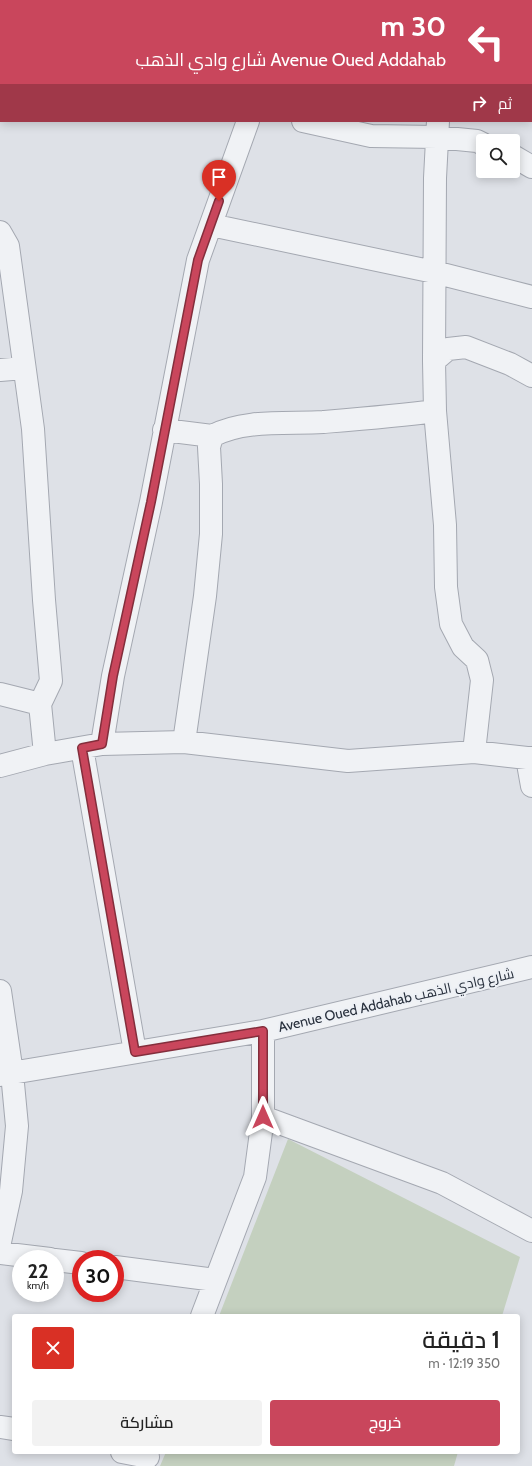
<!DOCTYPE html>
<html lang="ar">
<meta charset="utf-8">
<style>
body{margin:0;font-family:Cabin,Cairo,sans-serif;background:#f2f2f2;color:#222;direction:rtl;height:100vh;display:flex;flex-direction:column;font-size:15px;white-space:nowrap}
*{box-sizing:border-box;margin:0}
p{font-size:13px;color:#767676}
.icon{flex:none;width:22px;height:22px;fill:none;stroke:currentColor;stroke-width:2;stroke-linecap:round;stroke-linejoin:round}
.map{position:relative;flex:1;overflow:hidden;direction:ltr}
.sheet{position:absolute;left:12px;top:1314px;width:508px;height:140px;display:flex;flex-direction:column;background:#fff;border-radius:4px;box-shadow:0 2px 10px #0003;direction:rtl}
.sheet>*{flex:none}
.hud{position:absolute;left:0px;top:0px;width:532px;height:122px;box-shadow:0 2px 10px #0003;direction:rtl;background:#c9465c;color:#fff;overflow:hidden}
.tools{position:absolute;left:476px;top:134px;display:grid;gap:8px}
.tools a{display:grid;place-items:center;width:44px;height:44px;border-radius:4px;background:#fff;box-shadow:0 2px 10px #0003;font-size:20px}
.speed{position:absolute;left:12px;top:1250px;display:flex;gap:8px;font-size:20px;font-weight:700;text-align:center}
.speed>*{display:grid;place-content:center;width:52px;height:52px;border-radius:50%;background:#fff;box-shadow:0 2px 10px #0003;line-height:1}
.speed small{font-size:10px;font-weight:400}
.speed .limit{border:6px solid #d22;background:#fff;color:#111}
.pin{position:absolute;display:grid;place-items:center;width:34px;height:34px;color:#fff;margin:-41px -17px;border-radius:50% 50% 50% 0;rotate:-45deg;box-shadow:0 0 4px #0007}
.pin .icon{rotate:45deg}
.me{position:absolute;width:44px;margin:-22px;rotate:0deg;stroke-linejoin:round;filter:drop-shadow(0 0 3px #0008)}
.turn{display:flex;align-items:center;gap:14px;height:84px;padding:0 20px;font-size:18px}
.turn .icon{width:52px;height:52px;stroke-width:2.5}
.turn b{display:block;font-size:28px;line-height:34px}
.then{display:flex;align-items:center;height:38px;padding:0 20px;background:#0003;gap:8px;font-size:15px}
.round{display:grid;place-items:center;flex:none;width:42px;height:42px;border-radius:4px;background:#f2f2f2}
.overview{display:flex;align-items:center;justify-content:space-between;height:68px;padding:0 20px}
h1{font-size:24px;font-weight:600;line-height:30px}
.primary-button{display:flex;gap:8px;margin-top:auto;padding:8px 20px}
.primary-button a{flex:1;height:46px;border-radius:4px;background:#c9465c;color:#fff;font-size:16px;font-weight:600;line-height:46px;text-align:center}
.primary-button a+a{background:#f2f2f2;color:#222}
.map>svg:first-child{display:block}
.green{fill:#c4d0bf}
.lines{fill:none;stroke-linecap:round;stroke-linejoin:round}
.minor-casing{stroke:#a4a8b1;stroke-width:24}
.minor{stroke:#f0f2f5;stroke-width:22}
.route-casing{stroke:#832e3c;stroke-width:10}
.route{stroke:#c9465c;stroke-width:7}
.labels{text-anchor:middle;stroke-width:4;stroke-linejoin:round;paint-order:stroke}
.street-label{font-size:14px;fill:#28303d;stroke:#edf0f5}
</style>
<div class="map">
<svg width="532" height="1466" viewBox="0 0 532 1466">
<rect width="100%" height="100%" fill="#dee1e7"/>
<path class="green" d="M288,1139L520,1257L502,1316H219Z
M166,1452H458L454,1466H160Z"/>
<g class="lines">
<defs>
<path id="minor" d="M436,0V1
M93,1V0
M288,1V0
M0,39L1,40
M303,121L371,136L437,137L477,141L483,144
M513,156L532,167
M211,225L434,272L532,297
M0,232L8,246L33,429L44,600L51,681L40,704L45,754
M434,361L435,178L438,121
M0,370L24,368
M164,430L212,436
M0,694L40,704
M184,742L205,596L211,534V484L209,447L212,436C244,419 287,424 323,422C360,419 398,416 435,411
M102,744L113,676L151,502L198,260L248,121
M82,748L135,1052
M474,752L482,680L477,660L463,647L451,624L446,587L445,525L435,411L434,361L448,349L466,347L510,364L532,376
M527,758L532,786
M0,766L45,754L102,744L184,742L348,761L474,752L527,758H532
M0,991L12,1073L17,1126L11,1191L0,1242
M263,1031V1117L442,1183L532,1231
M0,1075L263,1031L532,967
M0,1253L50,1259
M55,1260L81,1263
M115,1267L215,1280
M202,1316L255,1177L263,1117
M0,1427L14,1429
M122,1452L148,1457"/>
</defs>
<use href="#minor" class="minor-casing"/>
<use href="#minor" class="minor"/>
</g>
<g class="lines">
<defs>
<path id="route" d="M219,201L198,260L151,502L113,676L102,744L82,748L135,1052L263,1031V1117"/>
</defs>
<use href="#route" class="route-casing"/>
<use href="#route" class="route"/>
</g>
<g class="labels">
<g class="street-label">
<text transform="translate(396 1000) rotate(-13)" y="5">Avenue Oued Addahab شارع وادي الذهب</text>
</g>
</g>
</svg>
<div class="tools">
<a><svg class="icon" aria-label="search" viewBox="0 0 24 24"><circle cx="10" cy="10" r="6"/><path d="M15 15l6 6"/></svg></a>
</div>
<div class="speed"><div>22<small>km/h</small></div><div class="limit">30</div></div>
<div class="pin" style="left:219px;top:201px;background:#d93025"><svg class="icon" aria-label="arrive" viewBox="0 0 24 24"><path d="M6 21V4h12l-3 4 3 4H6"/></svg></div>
<svg class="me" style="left:263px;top:1117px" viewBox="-20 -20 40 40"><path d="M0-17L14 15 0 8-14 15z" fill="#c9465c" stroke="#fff" stroke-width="4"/></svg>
<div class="hud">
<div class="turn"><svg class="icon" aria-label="left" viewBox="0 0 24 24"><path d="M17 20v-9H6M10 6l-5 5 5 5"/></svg><div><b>30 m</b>Avenue Oued Addahab شارع وادي الذهب</div></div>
<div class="then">ثم<svg class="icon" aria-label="right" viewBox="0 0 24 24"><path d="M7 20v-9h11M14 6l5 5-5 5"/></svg></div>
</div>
<section class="sheet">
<div class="overview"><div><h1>1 دقيقة</h1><p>350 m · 12:19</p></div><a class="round" style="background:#d93025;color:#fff"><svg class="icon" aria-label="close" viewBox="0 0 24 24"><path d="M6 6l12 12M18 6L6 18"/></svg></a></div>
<div class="primary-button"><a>خروج</a><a>مشاركة</a></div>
</section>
</div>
